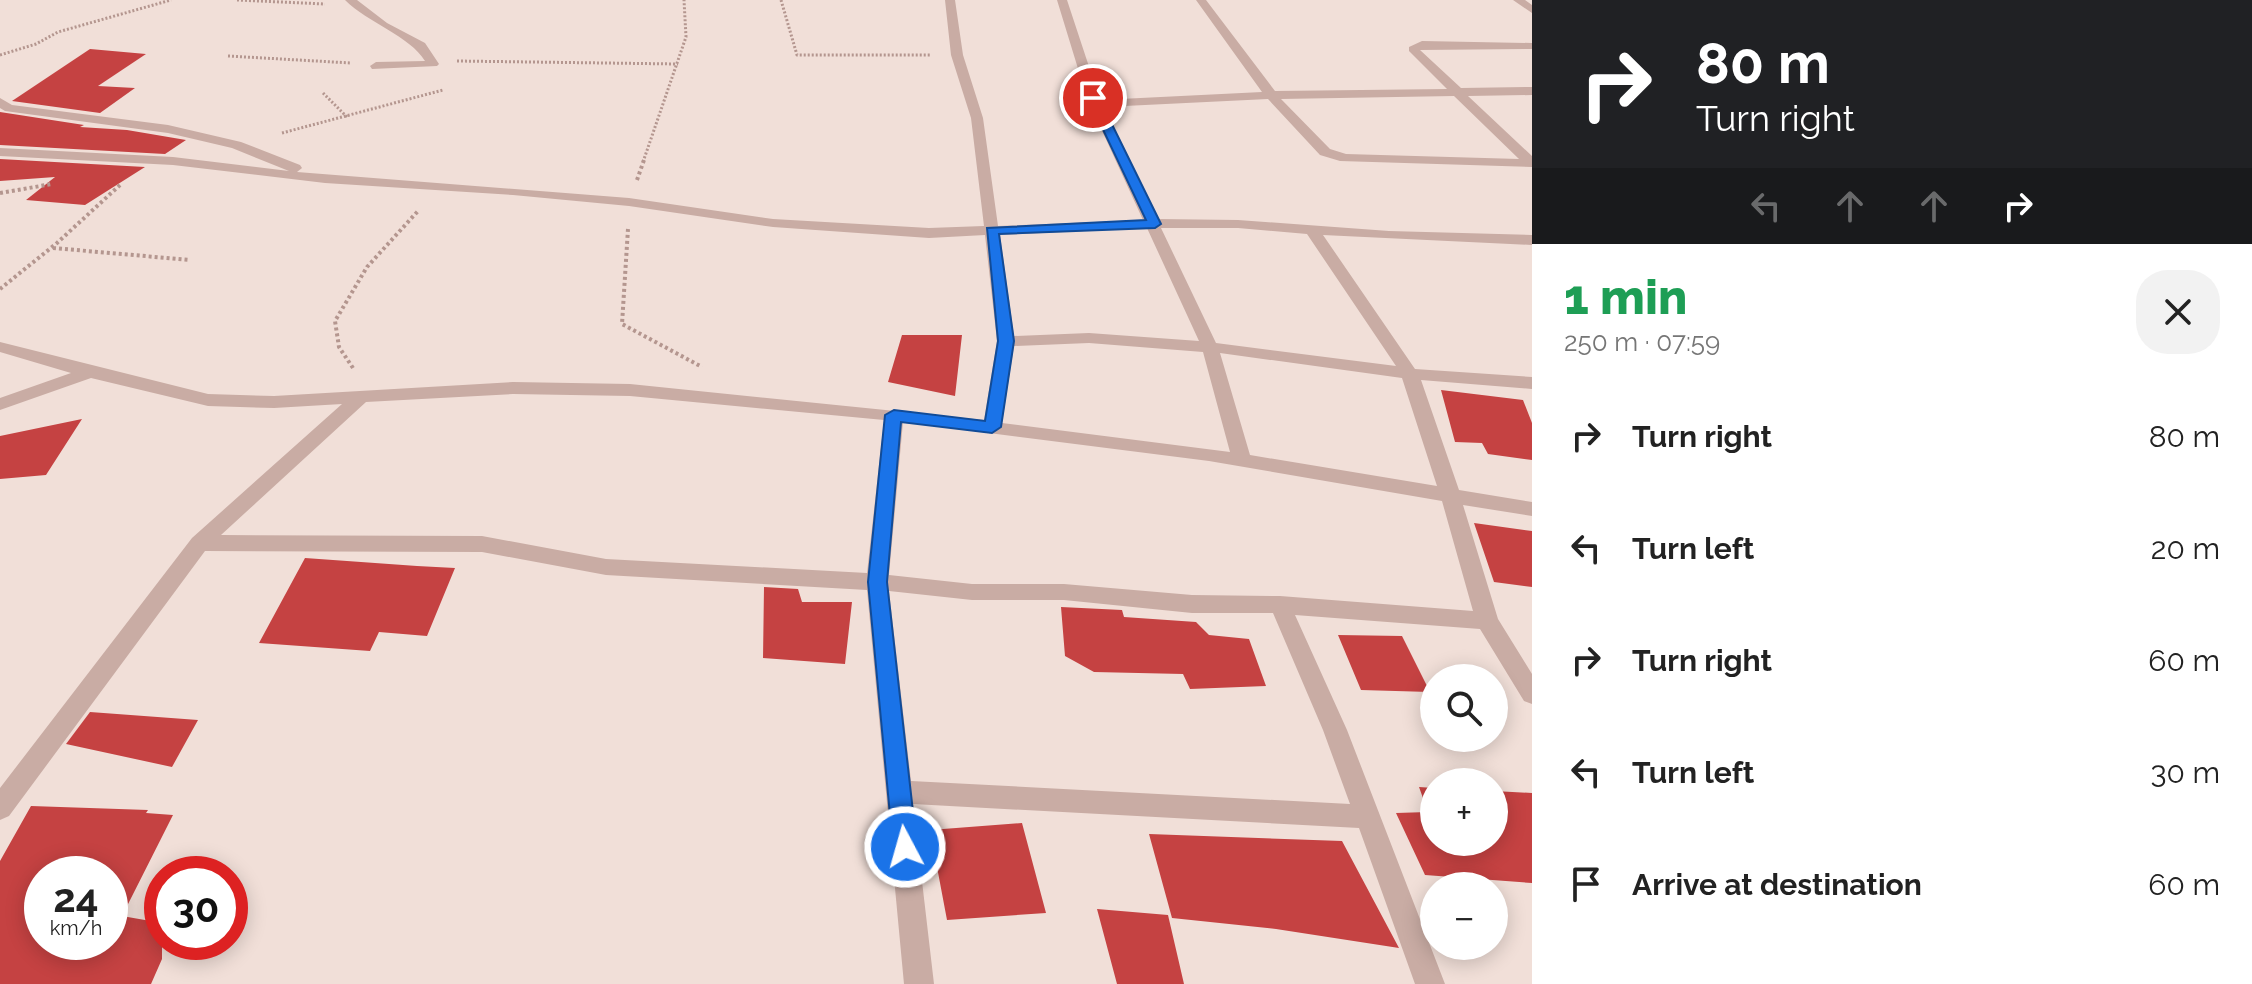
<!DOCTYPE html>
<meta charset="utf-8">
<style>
body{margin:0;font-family:Raleway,sans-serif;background:#f2f2f2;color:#222;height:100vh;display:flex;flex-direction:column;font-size:30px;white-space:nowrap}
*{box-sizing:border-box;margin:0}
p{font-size:26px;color:#767676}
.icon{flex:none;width:44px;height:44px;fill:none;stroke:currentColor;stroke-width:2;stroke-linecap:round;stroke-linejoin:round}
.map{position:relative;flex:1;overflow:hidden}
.side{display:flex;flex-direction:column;background:#fff;width:720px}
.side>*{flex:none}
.guide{background:#202124;color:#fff;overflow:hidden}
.controls{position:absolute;left:1420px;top:664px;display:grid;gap:16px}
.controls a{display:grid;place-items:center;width:88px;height:88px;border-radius:50%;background:#fff;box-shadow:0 4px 20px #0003;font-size:40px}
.speed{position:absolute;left:24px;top:856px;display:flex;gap:16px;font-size:40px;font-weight:700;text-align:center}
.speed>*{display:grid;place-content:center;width:104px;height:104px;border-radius:50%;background:#fff;box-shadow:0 4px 20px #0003;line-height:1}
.speed small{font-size:20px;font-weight:400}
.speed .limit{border:12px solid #d22;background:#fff;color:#111}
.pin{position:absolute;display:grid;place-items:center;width:68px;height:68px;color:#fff;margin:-34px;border:4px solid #fff;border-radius:50%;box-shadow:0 2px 8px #0007}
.me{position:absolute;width:88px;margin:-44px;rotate:354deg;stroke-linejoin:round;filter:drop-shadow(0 0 6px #0008)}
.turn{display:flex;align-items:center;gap:28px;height:168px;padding:0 32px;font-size:36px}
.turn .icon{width:104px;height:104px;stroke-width:2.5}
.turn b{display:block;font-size:56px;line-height:68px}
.lanes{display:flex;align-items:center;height:76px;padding:0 32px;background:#0003;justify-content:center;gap:40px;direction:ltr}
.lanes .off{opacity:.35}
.round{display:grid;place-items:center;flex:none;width:84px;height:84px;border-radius:32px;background:#f2f2f2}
.headline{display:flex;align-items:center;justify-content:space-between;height:136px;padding:0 32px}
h1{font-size:48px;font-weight:800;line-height:60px;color:#1e9e55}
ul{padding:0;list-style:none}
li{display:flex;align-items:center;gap:24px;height:112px;padding:0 32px}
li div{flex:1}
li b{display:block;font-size:30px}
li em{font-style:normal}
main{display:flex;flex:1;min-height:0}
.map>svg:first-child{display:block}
.building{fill:#c54242;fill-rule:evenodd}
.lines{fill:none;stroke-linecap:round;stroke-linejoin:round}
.path-far1{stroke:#b4968f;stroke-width:3;stroke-dasharray:2 2;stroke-linecap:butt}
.path{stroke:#b4968f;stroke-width:4;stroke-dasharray:3 3;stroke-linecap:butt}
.minor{fill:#c9aca4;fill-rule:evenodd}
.route{fill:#1a73e8;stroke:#114b97;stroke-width:2}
</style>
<main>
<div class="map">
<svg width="1532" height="984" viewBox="0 0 1532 984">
<rect width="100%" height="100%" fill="#f1dfd8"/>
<path class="building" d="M90,49L146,54L98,86L135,88L100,113L12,101Z
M0,112L84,125L80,127L127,130L186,140L165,154L0,145Z
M0,159L145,167L85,205L26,200L55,177L0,181Z
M902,335H962L955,396L888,382Z
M1441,390L1523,400L1532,423V460L1488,454L1482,443L1455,442Z
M82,419L46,475L0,479V436Z
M1474,523L1532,531V587L1494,582Z
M305,558L417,566L455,568L427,636L379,632L370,651L259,643Z
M764,587L798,589L802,602H852L845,664L763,658Z
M1061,607L1122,610L1124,617L1196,622L1209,635L1249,639L1266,686L1190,689L1183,674L1094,672L1065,656Z
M1338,635L1402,636L1430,692L1361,690Z
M90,712L198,720L172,767L66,744Z
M1419,787L1434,788V842H1494V791L1532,793V883L1425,875L1396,813L1428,812Z
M31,806L148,810L146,813L173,815L122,916L162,923V959L151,984H0V861ZM42,874H110V942H42Z
M1022,823L1046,913L947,920L930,830Z
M1149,834L1342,841L1399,948L1276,929L1172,918Z
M1097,909L1168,915L1184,984H1117Z"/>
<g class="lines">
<path class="path-far1" d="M237,0L325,4
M781,0L797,55H931
M0,55L36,44L58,32L171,0
M228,56L351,63
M457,61L678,64
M323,93L347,117
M282,133L443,90
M643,162L686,37L684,0"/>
<path class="path" d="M637,180L644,160
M0,193L52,184
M628,229L622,324L702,367
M53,248L190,260
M0,289L57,243L120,185
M353,368L339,347L335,321L367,267L418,211"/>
<path class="minor" d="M345,0H357L387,23L425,43L439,64L437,66L372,69L370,66L376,62L425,61C410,36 368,23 345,0Z
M945,0H955L963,55L983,118L998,226L1143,220L1087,98L1057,0H1067L1100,100L1262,92L1196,0H1206L1275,91L1447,89L1409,51V47L1422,41L1532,43V49L1420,50L1461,88L1532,87V95L1468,96L1532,156V167L1340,161L1320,155L1268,99L1104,107L1157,219L1238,220L1389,231L1532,235V245L1323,235L1415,369L1532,377V389L1421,380L1459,490L1532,502V516L1463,505L1498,619L1532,674V704L1524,701L1480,629L1295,615L1347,730L1445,984H1415L1359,828L913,804L934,984H904L867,590L606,575L482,552L205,551L9,816L0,820V788L192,538L342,404L274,408L208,406L91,378L0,410V398L71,373L0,352V342L208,394L274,396L513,382L630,384L984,420L997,341L985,235L929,238L773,227L629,206L513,195L325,183L173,165L0,156V148L173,157L289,171L232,148L168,133L5,111L0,108V98L12,105L168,125L241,142L300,165L302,168L297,172L629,198L773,219L929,228L984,226L971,118L951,55ZM1454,96L1519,159L1346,154L1330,149L1281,99ZM1147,228L1199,341L1089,333L1014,336L1000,235ZM1161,228H1238L1307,234L1396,366L1216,343ZM1089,343L1203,352L1230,452L1002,423L1014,346ZM1220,353L1402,378L1437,486L1250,455ZM513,394L630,396L884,420L867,573L606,559L482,536L221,535L366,402ZM903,422L1209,461L1442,501L1473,611L1280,596L1192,595L1064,584H972L889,575ZM889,591L972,600H1064L1192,613H1273L1323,730L1350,804L911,781Z
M1513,0H1525L1532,5V13Z"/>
</g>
<path class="route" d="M1093,94L1099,98L1161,224L1155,228L999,234L1014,341L1001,427L992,433L901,422L887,582L917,847L914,855L905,858L897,855L893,847L868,582L885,415L894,410L985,421L998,341L987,228L1146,220L1088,98Z"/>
</svg>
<div class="controls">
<a><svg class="icon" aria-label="search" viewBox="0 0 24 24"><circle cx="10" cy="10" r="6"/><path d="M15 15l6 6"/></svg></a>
<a>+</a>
<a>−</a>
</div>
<div class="speed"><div>24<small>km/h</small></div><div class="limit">30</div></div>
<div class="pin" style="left:1093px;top:98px;background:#d93025"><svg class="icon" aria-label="arrive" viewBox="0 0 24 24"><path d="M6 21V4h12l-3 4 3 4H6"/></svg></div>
<svg class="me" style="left:905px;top:847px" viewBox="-20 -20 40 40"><circle r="17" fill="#1a73e8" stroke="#fff" stroke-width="3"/><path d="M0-11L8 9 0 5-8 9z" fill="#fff"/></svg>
</div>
<section class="side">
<div class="guide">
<div class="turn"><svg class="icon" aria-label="right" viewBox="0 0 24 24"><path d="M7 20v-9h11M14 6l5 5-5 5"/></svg><div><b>80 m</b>Turn right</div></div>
<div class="lanes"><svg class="icon off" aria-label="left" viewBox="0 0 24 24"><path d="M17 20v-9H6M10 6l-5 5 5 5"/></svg><svg class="icon off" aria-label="ahead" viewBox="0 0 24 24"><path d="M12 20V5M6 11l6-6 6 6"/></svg><svg class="icon off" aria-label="ahead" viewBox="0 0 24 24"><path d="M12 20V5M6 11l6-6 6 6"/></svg><svg class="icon" aria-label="right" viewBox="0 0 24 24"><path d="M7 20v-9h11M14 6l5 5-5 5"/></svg></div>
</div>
<div class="headline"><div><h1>1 min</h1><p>250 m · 07:59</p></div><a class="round"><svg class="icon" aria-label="close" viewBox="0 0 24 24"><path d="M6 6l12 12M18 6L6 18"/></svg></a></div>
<ul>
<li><svg class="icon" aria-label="right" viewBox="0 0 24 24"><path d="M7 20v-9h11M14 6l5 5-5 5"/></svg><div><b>Turn right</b></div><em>80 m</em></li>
<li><svg class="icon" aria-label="left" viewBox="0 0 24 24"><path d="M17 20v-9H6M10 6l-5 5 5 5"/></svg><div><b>Turn left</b></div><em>20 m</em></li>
<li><svg class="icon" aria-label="right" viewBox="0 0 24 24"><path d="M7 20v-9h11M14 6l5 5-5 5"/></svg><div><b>Turn right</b></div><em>60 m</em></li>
<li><svg class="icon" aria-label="left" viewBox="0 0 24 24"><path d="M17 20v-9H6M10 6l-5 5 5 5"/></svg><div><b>Turn left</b></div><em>30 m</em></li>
<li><svg class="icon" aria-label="arrive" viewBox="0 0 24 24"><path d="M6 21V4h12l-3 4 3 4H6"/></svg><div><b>Arrive at destination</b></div><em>60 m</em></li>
</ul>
</section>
</main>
